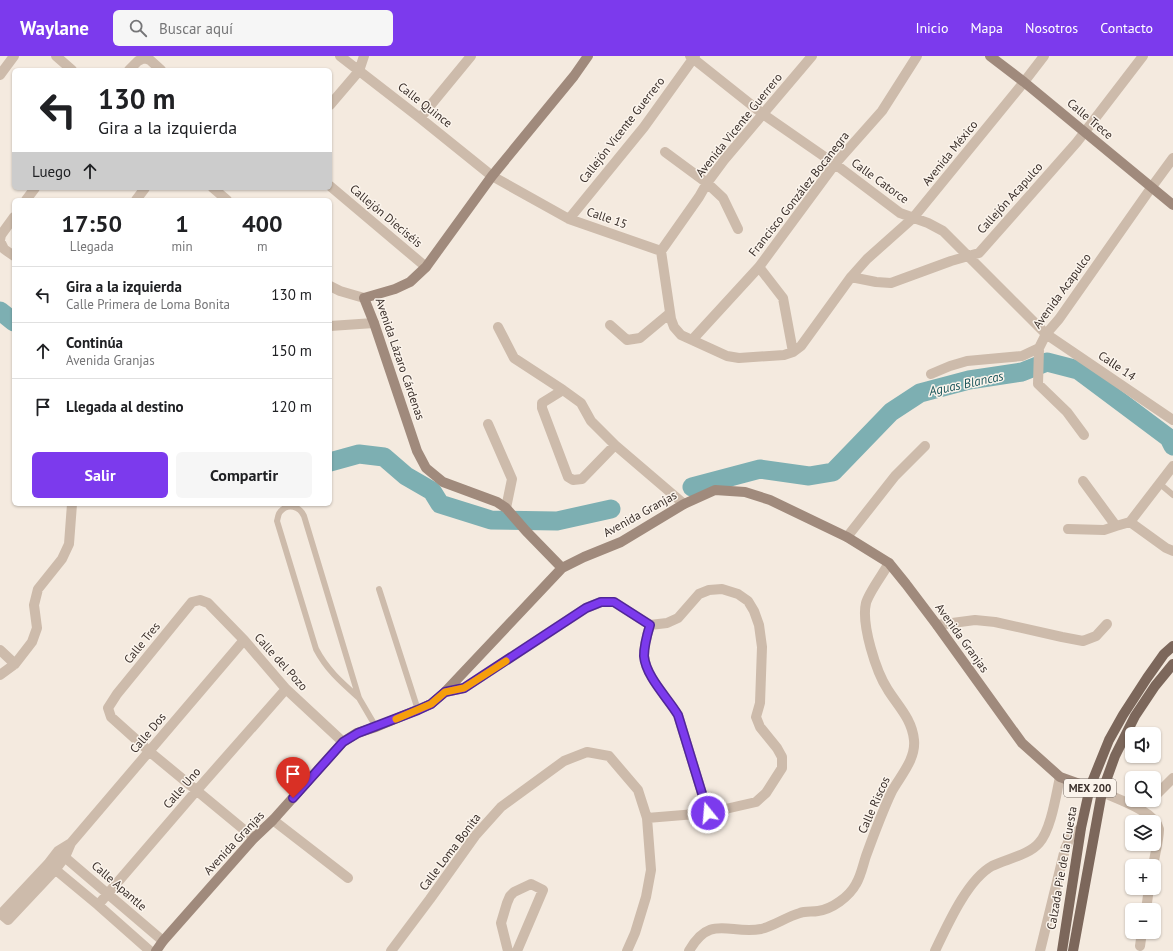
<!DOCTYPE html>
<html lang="es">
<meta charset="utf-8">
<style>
body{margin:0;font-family:"PT Sans",sans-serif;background:#f6f6f6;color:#202124;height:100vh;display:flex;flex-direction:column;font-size:15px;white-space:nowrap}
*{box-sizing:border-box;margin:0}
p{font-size:13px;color:#757577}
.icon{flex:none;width:22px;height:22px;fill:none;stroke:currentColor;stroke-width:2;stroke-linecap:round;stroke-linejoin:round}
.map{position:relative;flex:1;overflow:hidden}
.side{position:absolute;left:12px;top:142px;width:320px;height:308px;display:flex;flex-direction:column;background:#fff;border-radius:6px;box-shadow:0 1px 3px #0004}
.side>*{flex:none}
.top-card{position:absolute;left:12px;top:12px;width:320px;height:122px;border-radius:6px;box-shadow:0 1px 3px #0004;background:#fff;color:#202124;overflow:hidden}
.fabs{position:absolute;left:1125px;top:671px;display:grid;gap:8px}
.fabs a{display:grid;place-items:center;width:36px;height:36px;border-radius:6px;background:#fff;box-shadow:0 1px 3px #0004;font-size:20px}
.pin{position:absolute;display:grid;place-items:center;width:34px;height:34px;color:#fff;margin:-41px -17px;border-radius:50% 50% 50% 0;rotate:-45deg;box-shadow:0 0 4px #0007}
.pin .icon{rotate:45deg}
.me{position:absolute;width:44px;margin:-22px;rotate:343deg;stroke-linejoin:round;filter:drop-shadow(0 0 3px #0008)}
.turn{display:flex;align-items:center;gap:14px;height:84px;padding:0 20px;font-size:18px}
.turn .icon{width:52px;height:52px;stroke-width:2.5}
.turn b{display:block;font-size:28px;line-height:34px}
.then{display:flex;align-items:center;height:38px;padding:0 20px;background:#0003;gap:8px;font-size:15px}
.eta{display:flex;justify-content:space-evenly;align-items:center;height:68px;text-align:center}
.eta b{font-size:24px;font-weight:600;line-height:28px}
.primary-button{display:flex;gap:8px;margin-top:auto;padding:8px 20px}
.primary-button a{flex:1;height:46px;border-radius:6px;background:#7c3aed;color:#fff;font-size:16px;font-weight:600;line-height:46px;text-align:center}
.primary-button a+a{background:#f6f6f6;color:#202124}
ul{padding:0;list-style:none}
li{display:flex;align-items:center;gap:12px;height:56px;padding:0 20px;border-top:1px solid #e0e0e0}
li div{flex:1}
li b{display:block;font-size:15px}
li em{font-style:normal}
header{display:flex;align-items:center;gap:24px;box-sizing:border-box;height:56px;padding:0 20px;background:#7c3aed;color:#fff}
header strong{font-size:19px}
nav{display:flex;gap:22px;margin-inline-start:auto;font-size:14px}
.search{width:280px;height:36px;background:#f6f6f6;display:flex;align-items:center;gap:10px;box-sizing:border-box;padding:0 14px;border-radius:6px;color:#757577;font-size:15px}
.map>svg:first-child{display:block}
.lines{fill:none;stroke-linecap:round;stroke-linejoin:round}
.river{stroke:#7dafb2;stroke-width:19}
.service{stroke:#cdbbab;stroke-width:6}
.minor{stroke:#cdbbab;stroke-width:10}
.tertiary{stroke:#cdbbab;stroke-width:10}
.secondary{stroke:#a08a7c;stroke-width:10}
.primary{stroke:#7c675b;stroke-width:10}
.route-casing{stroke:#51269a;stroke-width:10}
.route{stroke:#7c3aed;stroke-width:7}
.slow{stroke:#f59e0b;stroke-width:7}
.labels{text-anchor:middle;stroke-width:3;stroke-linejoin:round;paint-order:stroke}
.shield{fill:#fbf4ec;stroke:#746a64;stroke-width:1}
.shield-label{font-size:11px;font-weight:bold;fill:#3a2f2a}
.street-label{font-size:12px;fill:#3a2f2a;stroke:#fbf4ec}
.water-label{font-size:13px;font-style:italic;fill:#1e585d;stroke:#fbf4ec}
</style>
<header>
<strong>Waylane</strong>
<div class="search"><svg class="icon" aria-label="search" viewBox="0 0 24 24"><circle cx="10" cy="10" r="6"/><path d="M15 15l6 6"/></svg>Buscar aquí</div>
<nav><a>Inicio</a><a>Mapa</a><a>Nosotros</a><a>Contacto</a></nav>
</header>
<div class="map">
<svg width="1173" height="895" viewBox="0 0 1173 895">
<rect width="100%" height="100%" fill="#f4eadf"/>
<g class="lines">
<path class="river" d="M0,255L14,266
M330,406L359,398L384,401L406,420L432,435L440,448L491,464L557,465L611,453
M692,431L760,413L809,420L833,416L891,356L920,337L969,324L1022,316L1047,306L1078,314L1169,382L1173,390"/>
<path class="service" d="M1160,428L1173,439
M379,533L418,654
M359,642C341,626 327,614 316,593L277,465C278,462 278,458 280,456C288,446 300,451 304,460L359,642L376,671"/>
<path class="minor" d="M56,0L72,14
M340,0L420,62L492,120L569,163L661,195L671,263L674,271L681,279L727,300L739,302L784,299L793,296L801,290L851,221L867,203L913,162L1024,26L1044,0
M690,0L763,58L835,108L900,157L928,167L943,175L1046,278L1173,364
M129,14L138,5L144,2L150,4L161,14
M0,19L14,0
M330,49L359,15L364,0
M420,62L471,0
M665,96L707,127L723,142L738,173
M330,130L426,211
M213,132L227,144
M26,144L35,132
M136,144L145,132
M569,163L644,71L695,0
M0,184L1,179L14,161
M0,185L4,193L14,200
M661,195L699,141L707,127L724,104L812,0
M759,211L783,242L793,296
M851,221L876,226L891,227L951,205L979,197L1077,86L1143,0
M330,230L340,235L364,242
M610,269L627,284L640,282L670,257
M330,270L374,267
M498,271L514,302L563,334L581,347L591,365L615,389L684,448
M692,284L759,211L835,108L882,55L917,0
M1039,292L1038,328L1067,356L1084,379
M931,318L950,310L967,305L1022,300L1039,292L1046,278L1059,263L1151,132
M563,334L542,347V352L568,421L573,424L582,423L615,389
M488,368L512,423L506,452
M1083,425L1116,470L1130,466
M1130,466L1173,410
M1130,466L1166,492L1173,495
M1068,473L1104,474L1116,470
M847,481L895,420L925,390
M650,569C647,579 644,590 644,600C646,621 668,642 678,659L708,757
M937,569L975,564L995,566L1062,581L1083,585L1096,580L1107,568
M0,594L15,608
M0,619L15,608L32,586L37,572L34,549L38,533L62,503L69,488L72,448
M445,636L464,632L586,552L601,546H614L650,569L667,567L678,562L699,538L709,534L722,533L738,538L748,545L754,555L759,569L762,591L760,647L756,661L760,671L777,692L782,701V712L766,737L756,746L708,757L647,762
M1102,736C1117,743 1155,755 1159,773C1160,778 1154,803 1153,810
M1154,741L1173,722
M273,764L348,822
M254,782L150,696L111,661L108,652L117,638L192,546L200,544L208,547L244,584L286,633L343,686
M71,787L65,801L55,814L8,864L1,858L48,808L58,795L71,787L244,584
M61,798L163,885
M51,810L98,849L150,895
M98,849L197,734L286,633
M1146,854L1149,832
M1140,890L1142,876
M391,895L430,843L475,780L501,751L564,705L587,696L609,700L638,734L647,762L651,814L646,841L635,877L627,895
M508,895L501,867L507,847L510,840L514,836L531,828L543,834L517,895
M689,895C710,857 730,879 761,873C774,870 786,861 800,857C805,855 812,856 818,855C832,853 849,841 856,828C861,820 863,809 866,800C874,778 882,756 892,735C901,719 916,703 914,684C912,663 898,650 888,634C876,616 861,568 866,547C869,536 883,518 889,507
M935,895C947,870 967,824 992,810C1006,803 1029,799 1039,787C1051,774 1056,739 1060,721
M1040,895L1065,793L1070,782L1081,772"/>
<path class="tertiary" d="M1151,132L1173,102"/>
<path class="secondary" d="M990,0L1024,26L1173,149
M562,512L526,475L506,452L497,446L443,426L426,412L417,395L374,267L364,242L395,233L410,226L426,211L492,120L574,20L588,0
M156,895L163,885L254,782L273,764L343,686L357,677L376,671L431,648L445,636L562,512L584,501L621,486L684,448L715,434L745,436L770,444L847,481L889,507L906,528L937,569L1022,687L1060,721L1102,736"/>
<path class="primary" d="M1062,895L1081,772L1090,731L1109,684L1123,659L1147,622L1164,598L1173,590
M1073,895L1102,736L1115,700L1135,660L1155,630L1173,608"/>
</g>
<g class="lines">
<defs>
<path id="route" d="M293,742L343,686L358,677L418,654L431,648L445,636L464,632L586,552L601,546H614L650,569C647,579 644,590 644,600C646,621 668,642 678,659L708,757"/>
</defs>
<use href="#route" class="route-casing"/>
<use href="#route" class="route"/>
<path class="slow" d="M396,663L431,648L445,636L464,632L506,605"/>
</g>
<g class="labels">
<rect class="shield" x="1064" y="723" width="52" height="18" rx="3"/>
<g class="shield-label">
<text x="1090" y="736">MEX 200</text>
</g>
<g class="street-label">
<text transform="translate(425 49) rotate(38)" y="4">Calle Quince</text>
<text transform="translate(1090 63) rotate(40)" y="4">Calle Trece</text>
<text transform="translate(739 69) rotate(-51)" y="4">Avenida Vicente Guerrero</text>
<text transform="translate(622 74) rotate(-52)" y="4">Callejón Vicente Guerrero</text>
<text transform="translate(950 97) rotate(-51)" y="4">Avenida México</text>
<text transform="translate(880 125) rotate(36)" y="4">Calle Catorce</text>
<text transform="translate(799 138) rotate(-52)" y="4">Francisco González Bocanegra</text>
<text transform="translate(1010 142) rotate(-48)" y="4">Callejón Acapulco</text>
<text transform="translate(386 160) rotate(40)" y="4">Callejón Dieciséis</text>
<text transform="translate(607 162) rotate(19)" y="4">Calle 15</text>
<text transform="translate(1062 235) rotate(-54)" y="4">Avenida Acapulco</text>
<text transform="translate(400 303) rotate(71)" y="4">Avenida Lázaro Cárdenas</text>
<text transform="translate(1117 310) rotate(34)" y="4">Calle 14</text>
<text transform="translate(640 458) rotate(-29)" y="4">Avenida Granjas</text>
<text transform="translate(962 582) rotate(54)" y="4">Avenida Granjas</text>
<text transform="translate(142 587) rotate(-51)" y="4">Calle Tres</text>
<text transform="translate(281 606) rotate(48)" y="4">Calle del Pozo</text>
<text transform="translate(148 677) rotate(-50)" y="4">Calle Dos</text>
<text transform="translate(182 732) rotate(-49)" y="4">Calle Uno</text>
<text transform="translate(874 749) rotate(-66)" y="4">Calle Riscos</text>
<text transform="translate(234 787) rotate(-47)" y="4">Avenida Granjas</text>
<text transform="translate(450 796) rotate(-53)" y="4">Calle Loma Bonita</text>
<text transform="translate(1062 812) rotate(-80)" y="4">Calzada Pie de la Cuesta</text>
<text transform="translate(119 830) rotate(41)" y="4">Calle Apantle</text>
</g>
<g class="water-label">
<text transform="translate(966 327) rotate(-12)" y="5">Aguas Blancas</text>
</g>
</g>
</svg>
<div class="fabs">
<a><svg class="icon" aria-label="sound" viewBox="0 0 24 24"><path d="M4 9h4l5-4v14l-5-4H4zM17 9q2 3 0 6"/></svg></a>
<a><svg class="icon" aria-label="search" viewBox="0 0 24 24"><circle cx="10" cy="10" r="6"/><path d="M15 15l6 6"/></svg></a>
<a><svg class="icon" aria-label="layers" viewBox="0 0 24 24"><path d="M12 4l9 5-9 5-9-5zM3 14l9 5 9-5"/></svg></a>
<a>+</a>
<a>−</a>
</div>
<div class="pin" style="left:293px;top:742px;background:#d93025"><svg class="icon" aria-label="arrive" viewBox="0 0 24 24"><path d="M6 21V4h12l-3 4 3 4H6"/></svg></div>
<svg class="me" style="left:708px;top:757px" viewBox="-20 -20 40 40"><circle r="17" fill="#7c3aed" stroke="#fff" stroke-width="3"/><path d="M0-11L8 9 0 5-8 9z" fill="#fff"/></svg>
<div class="top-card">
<div class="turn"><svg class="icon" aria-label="left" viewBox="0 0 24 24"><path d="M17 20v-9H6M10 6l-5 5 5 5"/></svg><div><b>130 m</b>Gira a la izquierda</div></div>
<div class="then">Luego<svg class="icon" aria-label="ahead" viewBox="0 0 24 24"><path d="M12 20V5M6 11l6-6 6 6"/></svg></div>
</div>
<section class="side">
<div class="eta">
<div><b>17:50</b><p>Llegada</p></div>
<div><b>1</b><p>min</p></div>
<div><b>400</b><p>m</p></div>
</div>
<ul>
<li><svg class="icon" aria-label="left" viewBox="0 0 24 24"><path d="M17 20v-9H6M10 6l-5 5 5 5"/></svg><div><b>Gira a la izquierda</b><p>Calle Primera de Loma Bonita</p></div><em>130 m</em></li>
<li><svg class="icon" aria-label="ahead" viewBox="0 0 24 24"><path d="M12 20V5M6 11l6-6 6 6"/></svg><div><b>Continúa</b><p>Avenida Granjas</p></div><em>150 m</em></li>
<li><svg class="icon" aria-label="arrive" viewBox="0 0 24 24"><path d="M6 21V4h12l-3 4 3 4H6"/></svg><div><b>Llegada al destino</b></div><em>120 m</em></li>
</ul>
<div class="primary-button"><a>Salir</a><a>Compartir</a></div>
</section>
</div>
